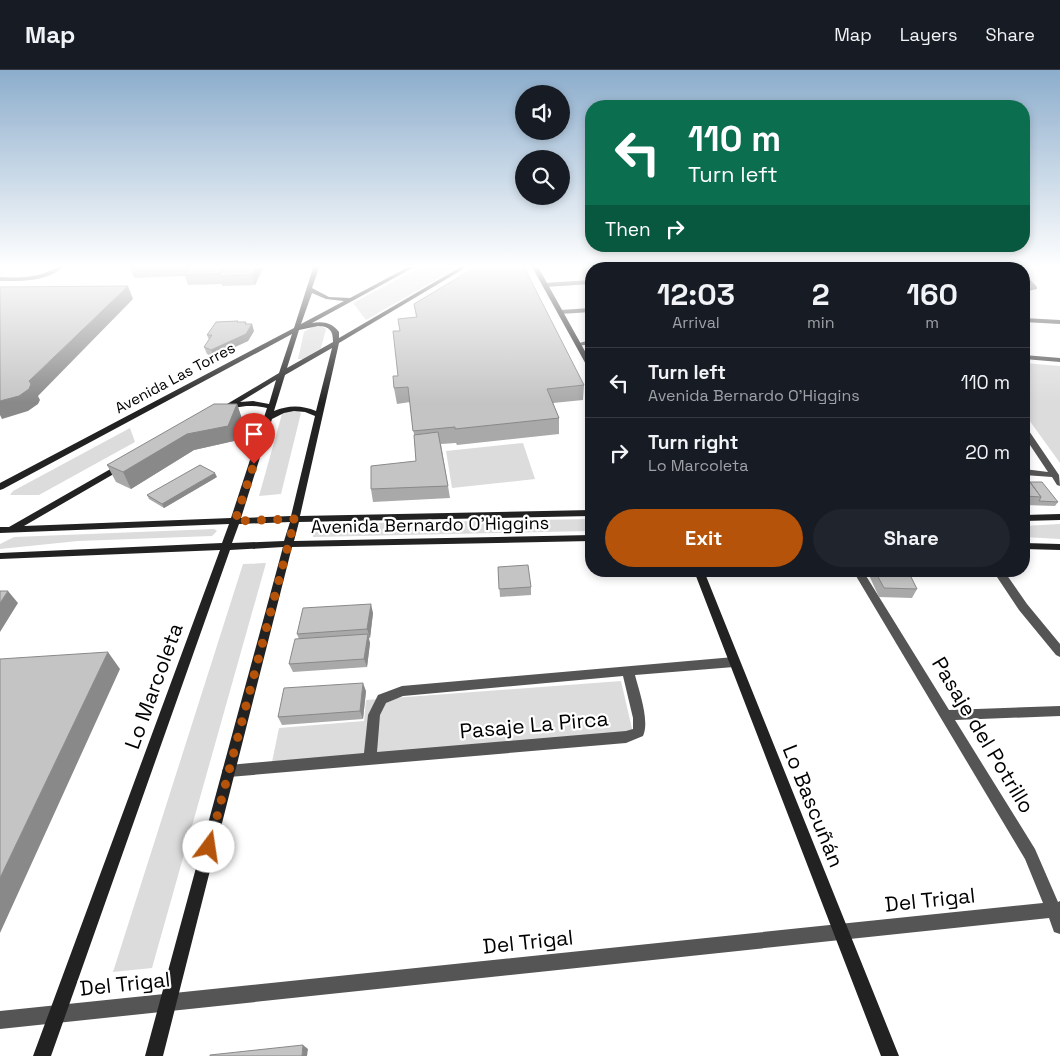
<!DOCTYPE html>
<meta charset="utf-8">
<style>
body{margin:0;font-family:"Space Grotesk",sans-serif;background:#20242c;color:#f1f3f6;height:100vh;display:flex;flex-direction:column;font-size:19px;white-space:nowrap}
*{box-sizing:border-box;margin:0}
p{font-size:16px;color:#9ea1a6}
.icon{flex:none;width:28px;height:28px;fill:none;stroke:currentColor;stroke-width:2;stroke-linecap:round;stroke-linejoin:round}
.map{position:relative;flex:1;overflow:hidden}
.side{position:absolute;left:585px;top:192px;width:445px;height:315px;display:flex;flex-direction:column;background:#171b24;border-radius:20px;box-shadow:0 2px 8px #0003}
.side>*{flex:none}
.banner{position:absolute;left:585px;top:30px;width:445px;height:152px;border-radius:20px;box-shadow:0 2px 8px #0003;background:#0b6e4f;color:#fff;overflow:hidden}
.tools{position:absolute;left:515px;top:15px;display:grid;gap:10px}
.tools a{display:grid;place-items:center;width:55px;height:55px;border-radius:50%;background:#171b24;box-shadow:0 2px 8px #0003;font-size:25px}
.pin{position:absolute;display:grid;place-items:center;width:42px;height:42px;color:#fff;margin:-51px -21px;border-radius:50% 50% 50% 0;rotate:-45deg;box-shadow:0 0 5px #0007}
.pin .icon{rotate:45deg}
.me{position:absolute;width:55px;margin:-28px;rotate:14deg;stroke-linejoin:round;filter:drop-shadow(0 0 4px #0008)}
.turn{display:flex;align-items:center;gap:18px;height:105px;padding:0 20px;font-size:22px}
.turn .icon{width:65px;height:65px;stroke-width:2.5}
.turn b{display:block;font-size:35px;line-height:42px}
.then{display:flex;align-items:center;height:48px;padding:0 20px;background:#0003;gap:10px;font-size:19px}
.eta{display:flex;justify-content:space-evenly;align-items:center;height:85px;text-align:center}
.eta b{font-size:30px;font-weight:600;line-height:35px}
.action{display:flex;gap:10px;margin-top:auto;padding:10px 20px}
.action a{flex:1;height:58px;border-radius:30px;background:#b45309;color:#fff;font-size:20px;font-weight:600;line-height:58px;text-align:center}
.action a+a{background:#20242c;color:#f1f3f6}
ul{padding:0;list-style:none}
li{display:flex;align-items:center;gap:15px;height:70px;padding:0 20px;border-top:1px solid #363941}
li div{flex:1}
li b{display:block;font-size:19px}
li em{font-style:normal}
header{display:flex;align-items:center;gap:30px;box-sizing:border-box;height:70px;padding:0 25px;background:#171b24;border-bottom:1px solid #363941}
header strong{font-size:24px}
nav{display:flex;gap:28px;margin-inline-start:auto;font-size:18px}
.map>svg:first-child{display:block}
.green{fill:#dcdcdc}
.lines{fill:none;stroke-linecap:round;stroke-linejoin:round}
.street{fill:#555;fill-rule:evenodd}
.secondary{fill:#222;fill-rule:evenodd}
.wall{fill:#a9a9a9}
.shaded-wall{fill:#898989}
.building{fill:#c4c4c4;stroke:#898989}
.route{stroke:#b45309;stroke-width:9;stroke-dasharray:0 16.2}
.labels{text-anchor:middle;stroke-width:4.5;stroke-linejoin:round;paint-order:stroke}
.far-street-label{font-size:15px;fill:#000;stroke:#fff}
.street-label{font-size:18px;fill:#000;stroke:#fff}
.near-street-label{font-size:21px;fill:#000;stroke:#fff}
</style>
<header>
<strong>Map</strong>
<nav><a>Map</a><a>Layers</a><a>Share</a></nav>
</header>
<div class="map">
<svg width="1060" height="986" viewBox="0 0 1060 986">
<rect width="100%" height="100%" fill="#fff"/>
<path class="green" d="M440,195H462L366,250L353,233L415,200Z
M314,256H321L326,259L321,278L303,289H298L304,262Z
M1024,293L1060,296V393L1024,343Z
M296,340L301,343L281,424L259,426L282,344L286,342Z
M130,358L135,372L39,425H10L13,421Z
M523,373L535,409L452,418L446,381Z
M591,449V461L313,467V454Z
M1060,454V469L1024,467V456Z
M214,459L217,461L212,466L78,471L0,479V474L14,467Z
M266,493L152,898L113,902L243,494Z
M621,611L633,663L272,692L279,658L364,651L366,630Z"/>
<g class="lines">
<path class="street" d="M60,195H66C47,212 24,211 0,211V207C22,208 41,208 60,195Z
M784,195H807L780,199H756Z
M875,195H881V199H875Z
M955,195H961L962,199H956Z
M1012,195H1017L1021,199H1015Z
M1024,203L1037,217V219L1024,222V218L1031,217L1024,208Z
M591,210V214L545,217L542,215L545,213Z
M591,238V242L560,244L557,242L560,240Z
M1024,248L1060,250V254L1024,252Z
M591,270V274L578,276L575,274Z
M1024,285L1060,288V292L1024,289Z
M1024,358H1027L1059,405L1060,416L1057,415L1052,407L1024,405V399L1048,402L1024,366Z
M853,501H863L949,640L1060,636V646L955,650L1035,779L1058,832L1060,831V864L1054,862L1049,848L0,959V941L1043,833L1025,789Z
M993,501H1004L1027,534L1060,574V587L1056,585L1019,540Z
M734,587L738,589L740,592L738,595L734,597L635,605C639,621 650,651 643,666L626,673L229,707L224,705L222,701L224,697L229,695L364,683L368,645L378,625L402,616ZM623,606L633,648V659L626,661L377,682L380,645L386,633L403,626Z"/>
<path class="secondary" d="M314,195H320L312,218L329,227L350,228L412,195H418L312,253C324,251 332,253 339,262V268L464,195H470L339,273L300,446L591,440V446L299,452L294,471L591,465V471L292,477L163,986H145L283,477L230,480L51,986H33L220,480L0,489V483L222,473L229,454L0,463V457H9L121,393L125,396L124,398L24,456L231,448L267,338C248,334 239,336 221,342L217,340L279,303L292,264L3,419L0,420V413L294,258ZM312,223L326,229L344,231L301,254ZM318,256C330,256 333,261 333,272L287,298L299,260ZM332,278L316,341C302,335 288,335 274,341L285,305ZM276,310L269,334L253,331L240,332ZM294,341L305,342L315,346L291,446L241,448L272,349L284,343ZM290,452L284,471L232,473L239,454Z
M531,195H537L591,292V300L588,298Z
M1060,444V450L1024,451V445Z
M1024,473L1060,474V480L1024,479Z
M694,501H704L899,986H881Z"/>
</g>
<path class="wall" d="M132,195H264V196L255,215L222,216V214L188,215L185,206L134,208L130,198Z
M636,195H659L660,199H635Z
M663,195H712L711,199H690L688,197V199H665L663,197Z
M717,195H740L739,197L720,199Z
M745,195H766L747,197Z
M789,195H811L816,199H788Z
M583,196L591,199V208L586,209L582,203Z
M414,234L584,315L583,330L553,333L559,348V364L457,375L456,373L441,374L450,428L373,432L371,419L416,391L414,365L410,332L397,334L394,318L398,306L400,261L416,247Z
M238,252L247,254L254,261L248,271L213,287L207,284L204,277L209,270L207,265Z
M237,334L242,349L234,371L194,380L131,419L116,412L107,395Z
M1024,404L1030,412L1058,432L1055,436L1024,435Z
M217,407L164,438L149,429L147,425Z
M498,497L531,517V525L500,527Z
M867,501H908L917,519L912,528L879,527Z
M373,543L370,568H368L370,573L367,597L293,602L289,594L299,569L297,564Z
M366,621L363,649L282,655L278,647Z"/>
<path class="shaded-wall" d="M186,195H196L189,205L186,196Z
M257,195L264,196L255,215L252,205Z
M660,196V199H641V198Z
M128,216L133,229L38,326L40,330L38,334L28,341L2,349L0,345V331L29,311Z
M252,254L254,261L248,271L213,287L211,280Z
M237,334L242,349L234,371L194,380L131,419L123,402Z
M215,403L217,407L164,438L162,434Z
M8,521L18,533L0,562V533Z
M371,534L373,543L370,568L367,559Z
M368,564L370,573L367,597L364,589Z
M108,582L120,599L0,863V808Z
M363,613L366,621L363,649L360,641Z
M303,975L308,979L307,986H302Z"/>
<path class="building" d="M132,195H186L130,198Z
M191,195H224L219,204L185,205Z
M226,195H257L252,205L219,206Z
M479,195H523L584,315L547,319L559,348L455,359V357L413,361L408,317L394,318L393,306H398L393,261H400L398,249L417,247L414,234Z
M595,195H603L605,199H591V202H587L583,196Z
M611,195H631L634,199H613Z
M639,195H659L660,196L641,198Z
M778,195H782L786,199H765L763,197Z
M790,195H811L816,199H795Z
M759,197L761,199H740Z
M128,216L29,311L31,314L29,319L19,326L0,331V217Z
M238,251L237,252H246L245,254H252L246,264L211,280L204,277L212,265H207L216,252Z
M214,334H237L228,356L187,364L123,402L107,395Z
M438,362L448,416L371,419V396L416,391L414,365Z
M200,395L215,403L162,434L147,425Z
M1024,404L1041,427L1024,426Z
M1030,412H1042L1058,432L1039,431L1041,427Z
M528,495L531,517L499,519L498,497Z
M875,501H908L917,519L884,518Z
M0,521H8L0,533Z
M371,534L367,559L297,564L303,538Z
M368,564L364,589L289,594L295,569Z
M108,582L0,808V589Z
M363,613L360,641L278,647L284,618Z
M303,975L302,986H210V985Z"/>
<linearGradient id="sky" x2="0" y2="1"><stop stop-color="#8cadcc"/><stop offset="0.59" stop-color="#fff"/><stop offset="1" stop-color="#fff" stop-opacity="0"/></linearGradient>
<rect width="1060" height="333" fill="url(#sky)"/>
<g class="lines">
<path class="route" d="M209,777L295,449L235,451L254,394"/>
</g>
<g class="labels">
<g class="far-street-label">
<text transform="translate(175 308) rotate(-28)" y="5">Avenida Las Torres</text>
</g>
<g class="street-label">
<text transform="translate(430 455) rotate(-1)" y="6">Avenida Bernardo O'Higgins</text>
</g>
<g class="near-street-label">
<text transform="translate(154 616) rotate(-70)" y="7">Lo Marcoleta</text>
<text transform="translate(534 655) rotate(-5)" y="7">Pasaje La Pirca</text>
<text transform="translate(983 665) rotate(59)" y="7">Pasaje del Potrillo</text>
<text transform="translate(813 736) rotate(68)" y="7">Lo Bascuñán</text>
<text transform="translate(930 830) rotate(-6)" y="7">Del Trigal</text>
<text transform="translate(528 872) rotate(-6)" y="7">Del Trigal</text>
<text transform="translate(125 914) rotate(-6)" y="7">Del Trigal</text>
</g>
</g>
</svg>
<div class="tools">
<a><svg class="icon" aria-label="sound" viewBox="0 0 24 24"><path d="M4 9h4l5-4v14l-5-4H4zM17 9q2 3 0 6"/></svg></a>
<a><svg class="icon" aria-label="search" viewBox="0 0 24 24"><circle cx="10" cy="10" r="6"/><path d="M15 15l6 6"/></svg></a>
</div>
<div class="pin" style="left:254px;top:394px;background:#d93025"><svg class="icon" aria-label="arrive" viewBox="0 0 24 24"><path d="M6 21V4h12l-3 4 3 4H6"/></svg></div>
<svg class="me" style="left:209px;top:777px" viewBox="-20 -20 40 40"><circle r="19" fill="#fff"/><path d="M0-13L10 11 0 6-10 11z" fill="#b45309"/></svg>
<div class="banner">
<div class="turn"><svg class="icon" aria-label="left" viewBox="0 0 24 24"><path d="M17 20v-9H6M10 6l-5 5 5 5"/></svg><div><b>110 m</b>Turn left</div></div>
<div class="then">Then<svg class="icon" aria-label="right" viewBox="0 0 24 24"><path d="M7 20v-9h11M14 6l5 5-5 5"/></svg></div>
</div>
<section class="side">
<div class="eta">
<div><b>12:03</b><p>Arrival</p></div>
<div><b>2</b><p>min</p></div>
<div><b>160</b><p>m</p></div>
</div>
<ul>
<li><svg class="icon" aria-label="left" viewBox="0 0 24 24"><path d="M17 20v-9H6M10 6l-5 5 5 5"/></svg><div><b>Turn left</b><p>Avenida Bernardo O'Higgins</p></div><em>110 m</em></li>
<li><svg class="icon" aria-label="right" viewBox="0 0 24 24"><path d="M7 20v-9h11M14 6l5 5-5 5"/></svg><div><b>Turn right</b><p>Lo Marcoleta</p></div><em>20 m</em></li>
</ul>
<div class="action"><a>Exit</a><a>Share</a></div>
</section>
</div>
